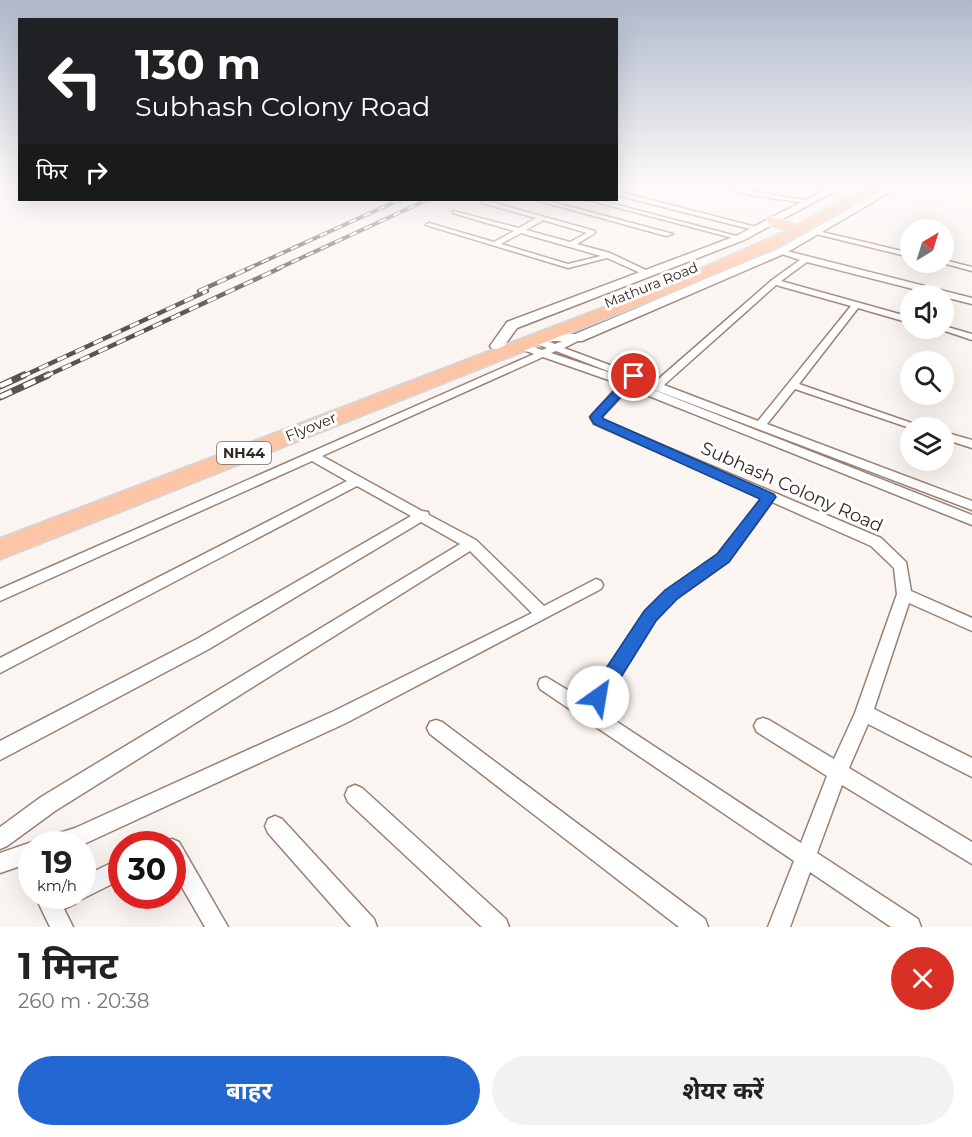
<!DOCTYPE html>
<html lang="hi">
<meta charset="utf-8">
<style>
body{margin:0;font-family:Montserrat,"Noto Sans Devanagari",sans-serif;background:#f2f2f2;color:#222;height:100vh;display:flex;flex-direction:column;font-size:22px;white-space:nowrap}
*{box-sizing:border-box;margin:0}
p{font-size:20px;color:#767676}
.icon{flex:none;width:33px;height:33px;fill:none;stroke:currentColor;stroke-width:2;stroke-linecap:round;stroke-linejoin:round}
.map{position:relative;height:927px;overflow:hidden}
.details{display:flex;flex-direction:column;background:#fff;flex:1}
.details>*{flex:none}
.guide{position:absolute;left:18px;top:18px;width:600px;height:183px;border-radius:0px;box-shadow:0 6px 24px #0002;background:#202124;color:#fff;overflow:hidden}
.needle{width:39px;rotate:38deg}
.fabs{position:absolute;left:900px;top:219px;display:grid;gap:12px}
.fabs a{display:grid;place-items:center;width:54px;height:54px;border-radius:50%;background:#fff;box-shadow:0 6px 24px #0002;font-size:30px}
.speed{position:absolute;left:18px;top:831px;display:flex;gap:12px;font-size:30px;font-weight:700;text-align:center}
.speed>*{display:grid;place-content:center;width:78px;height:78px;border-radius:50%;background:#fff;box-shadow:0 6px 24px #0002;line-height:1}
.speed small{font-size:15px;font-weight:400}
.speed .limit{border:9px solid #d22;background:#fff;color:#111}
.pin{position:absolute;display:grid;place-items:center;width:51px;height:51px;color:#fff;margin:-26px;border:3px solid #fff;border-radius:50%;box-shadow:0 2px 6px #0007}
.me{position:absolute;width:66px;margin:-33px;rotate:32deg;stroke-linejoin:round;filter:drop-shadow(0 0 4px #0008)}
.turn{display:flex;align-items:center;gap:21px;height:126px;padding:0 18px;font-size:27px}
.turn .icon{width:78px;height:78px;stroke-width:2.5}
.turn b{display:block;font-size:42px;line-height:51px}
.then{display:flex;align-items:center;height:57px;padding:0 18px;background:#0003;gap:12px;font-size:22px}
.round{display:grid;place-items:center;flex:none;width:63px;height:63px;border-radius:32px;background:#f2f2f2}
.overview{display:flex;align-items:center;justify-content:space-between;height:102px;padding:0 18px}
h1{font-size:36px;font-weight:700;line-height:45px}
.cta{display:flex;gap:12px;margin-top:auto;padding:12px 18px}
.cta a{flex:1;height:69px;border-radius:36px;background:#2367d3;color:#fff;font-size:24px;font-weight:700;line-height:69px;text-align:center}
.cta a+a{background:#f2f2f2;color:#222}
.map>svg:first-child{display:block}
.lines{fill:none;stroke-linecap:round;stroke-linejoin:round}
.street-casing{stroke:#9a8072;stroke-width:3}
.secondary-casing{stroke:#9a8072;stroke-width:3}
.highway-casing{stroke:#d6d4d3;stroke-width:4}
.street{fill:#fff;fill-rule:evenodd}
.secondary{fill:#fff;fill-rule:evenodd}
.highway{fill:#fdc4a5;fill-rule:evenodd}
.rail-far2-casing{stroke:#5c524d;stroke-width:4}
.rail-far1-casing{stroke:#5c524d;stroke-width:4.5}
.rail-casing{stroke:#5c524d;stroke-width:7}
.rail-far2{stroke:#fff;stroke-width:2;stroke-dasharray:8;stroke-linecap:butt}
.rail-far1{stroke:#fff;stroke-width:3;stroke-dasharray:10;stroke-linecap:butt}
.rail{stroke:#fff;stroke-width:4.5;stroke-dasharray:13;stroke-linecap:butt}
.route{fill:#2367d3;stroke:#174389;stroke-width:1.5}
.labels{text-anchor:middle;stroke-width:6;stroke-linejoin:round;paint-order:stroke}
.far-street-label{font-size:14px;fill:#322721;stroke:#fff}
.shield{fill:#fff;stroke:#706864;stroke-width:1.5}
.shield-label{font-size:14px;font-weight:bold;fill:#322721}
.street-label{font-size:15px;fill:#322721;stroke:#fff}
.near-street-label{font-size:18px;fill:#322721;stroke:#fff}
</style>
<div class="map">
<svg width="972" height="927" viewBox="0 0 972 927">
<rect width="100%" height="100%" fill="#fbf5f1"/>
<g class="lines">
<defs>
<path id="street" d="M720,185H731L752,191L814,202L811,204L751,195Z
M811,185H823L837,190L834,192Z
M616,191L760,228L761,229L758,231L616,195Z
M484,200L595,231V233L577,244L610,253L652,273L645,275L607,258L568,268L426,225L429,223L494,242L514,231L453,213V211L519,228L536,218L482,203L481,202ZM543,220L587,233L570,242L526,230ZM521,233L601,256L568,264L501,244Z
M536,200H545L673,234L666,236Z
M589,200H598L744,238L740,240Z
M818,231L910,253V257L816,234L814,233Z
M779,249L972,298V304L807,262L781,281L910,317V323L858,308L799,384L926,428H910L795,389L767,424L972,501V510L634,382L972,515V525L629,388L602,417L603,420L881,538L906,562L911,591L972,618V631L909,603L874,709L972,758V777L868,724L849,768L972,842V864L842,785L817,853L918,919L921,927H891L810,872L790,927H768L794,861L540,689L538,684L540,679L546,677L586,701L645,612L666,591L718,554L762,498L594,424L590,417L620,384L543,357L322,456L422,511L428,512L429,515L476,540L544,606L596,579L601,581L603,585L601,589L346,723L84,844H44L47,837L75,828L334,711L532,613L470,551L55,811L7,846L0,849V827L41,797L460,544L421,522L209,649L0,760V741L197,639L411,516L357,486L0,673V658L347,481L312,461L0,601V589L534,354L519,348V344H525L542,350L547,348L532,342V338H538L555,344L574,336H580V340L564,348L655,382L772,280L800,260L779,253ZM776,285L851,306L758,421L664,385ZM556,351L626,378L551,353ZM772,502L871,546L894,568L897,594L855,713L834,759L769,720L763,718L757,720L754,726L757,732L827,776L801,843L599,710L655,620L676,599L728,562Z
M944,260L972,267V271L939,262H944Z
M944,326L972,334V340L936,328H944Z
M944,432L972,440V448L944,439Z
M436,720L442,722L705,919L708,927H679L430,734L427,728L430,722Z
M355,785L362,788L506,919L509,927H482L348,802L345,795L348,788Z
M275,816L282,819L374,919L377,927H351L268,833L265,826L268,819Z
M172,839L179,842L228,927H205L172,870V844H164L165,842Z
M32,842L38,844H32V862L0,873V853Z
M122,858V879L82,899L77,897L75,904L64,909L73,927H50L39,904L42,896H82V877Z"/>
<path id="secondary" d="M834,185H846L744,240L517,328L502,349H492L490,346L507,322L736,236Z
M891,185H902L786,253L582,341H543L536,337L543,333L575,334L778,249Z"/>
<path id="highway" d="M873,185H887L774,249L689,285L0,559V539L679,279L789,230L768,224V218H778L796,226Z"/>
</defs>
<use href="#street" class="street-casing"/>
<use href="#secondary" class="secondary-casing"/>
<use href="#highway" class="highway-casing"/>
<use href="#street" class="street"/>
<use href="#secondary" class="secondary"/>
<use href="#highway" class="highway"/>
<defs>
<path id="rail-far2" d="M247,269L399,200
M277,269L427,200"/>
<path id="rail-far1" d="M199,291L250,268
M21,377L207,291
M44,377L280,268"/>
<path id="rail" d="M0,386L24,375
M0,397L48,375"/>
</defs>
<use href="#rail-far2" class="rail-far2-casing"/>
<use href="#rail-far1" class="rail-far1-casing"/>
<use href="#rail" class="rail-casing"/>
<use href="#rail-far2" class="rail-far2"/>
<use href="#rail-far1" class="rail-far1"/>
<use href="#rail" class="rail"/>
</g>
<linearGradient id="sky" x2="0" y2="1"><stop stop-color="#afb9cc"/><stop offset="0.59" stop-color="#fdfaf9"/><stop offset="1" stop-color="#fdfaf9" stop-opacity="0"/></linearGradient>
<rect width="972" height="315" fill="url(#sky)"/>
<path class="route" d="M630,374L640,376L602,417L604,419L774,494L776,497L729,562L677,599L656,621L605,703L598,706L591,703L588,697L591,691L644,611L665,590L717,554L760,499L594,424L590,417L592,414Z"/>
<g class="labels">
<g class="far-street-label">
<text transform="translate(651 285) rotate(-22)" y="5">Mathura Road</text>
</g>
<rect class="shield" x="217" y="442" width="54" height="22" rx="4.5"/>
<g class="shield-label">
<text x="244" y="458">NH44</text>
</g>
<g class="street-label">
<text transform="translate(311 427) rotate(-22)" y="5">Flyover</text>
</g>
<g class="near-street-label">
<text transform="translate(792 487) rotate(24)" y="6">Subhash Colony Road</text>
</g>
</g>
</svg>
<div class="fabs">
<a><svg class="needle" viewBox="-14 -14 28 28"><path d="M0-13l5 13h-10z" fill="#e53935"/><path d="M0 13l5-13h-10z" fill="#767676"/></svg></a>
<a><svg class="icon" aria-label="sound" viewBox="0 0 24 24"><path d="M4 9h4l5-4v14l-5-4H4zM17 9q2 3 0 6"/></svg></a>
<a><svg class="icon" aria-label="search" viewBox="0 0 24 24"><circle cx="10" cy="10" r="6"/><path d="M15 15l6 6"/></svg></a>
<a><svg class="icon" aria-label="layers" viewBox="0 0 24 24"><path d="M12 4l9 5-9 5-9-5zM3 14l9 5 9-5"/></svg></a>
</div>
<div class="speed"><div>19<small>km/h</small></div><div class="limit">30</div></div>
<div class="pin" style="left:634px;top:376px;background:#d93025"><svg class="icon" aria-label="arrive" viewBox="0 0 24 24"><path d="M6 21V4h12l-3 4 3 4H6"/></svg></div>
<svg class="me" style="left:598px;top:697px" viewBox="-20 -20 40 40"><circle r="19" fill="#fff"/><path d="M0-13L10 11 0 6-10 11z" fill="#2367d3"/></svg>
<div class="guide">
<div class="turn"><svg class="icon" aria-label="left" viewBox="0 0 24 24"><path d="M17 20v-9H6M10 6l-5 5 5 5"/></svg><div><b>130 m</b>Subhash Colony Road</div></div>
<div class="then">फिर<svg class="icon" aria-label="right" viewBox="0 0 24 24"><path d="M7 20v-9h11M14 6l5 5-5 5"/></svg></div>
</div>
</div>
<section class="details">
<div class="overview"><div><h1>1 मिनट</h1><p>260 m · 20:38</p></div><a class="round" style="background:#d93025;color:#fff"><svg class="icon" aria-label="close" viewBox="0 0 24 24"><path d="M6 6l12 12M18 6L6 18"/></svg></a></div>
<div class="cta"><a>बाहर</a><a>शेयर करें</a></div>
</section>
